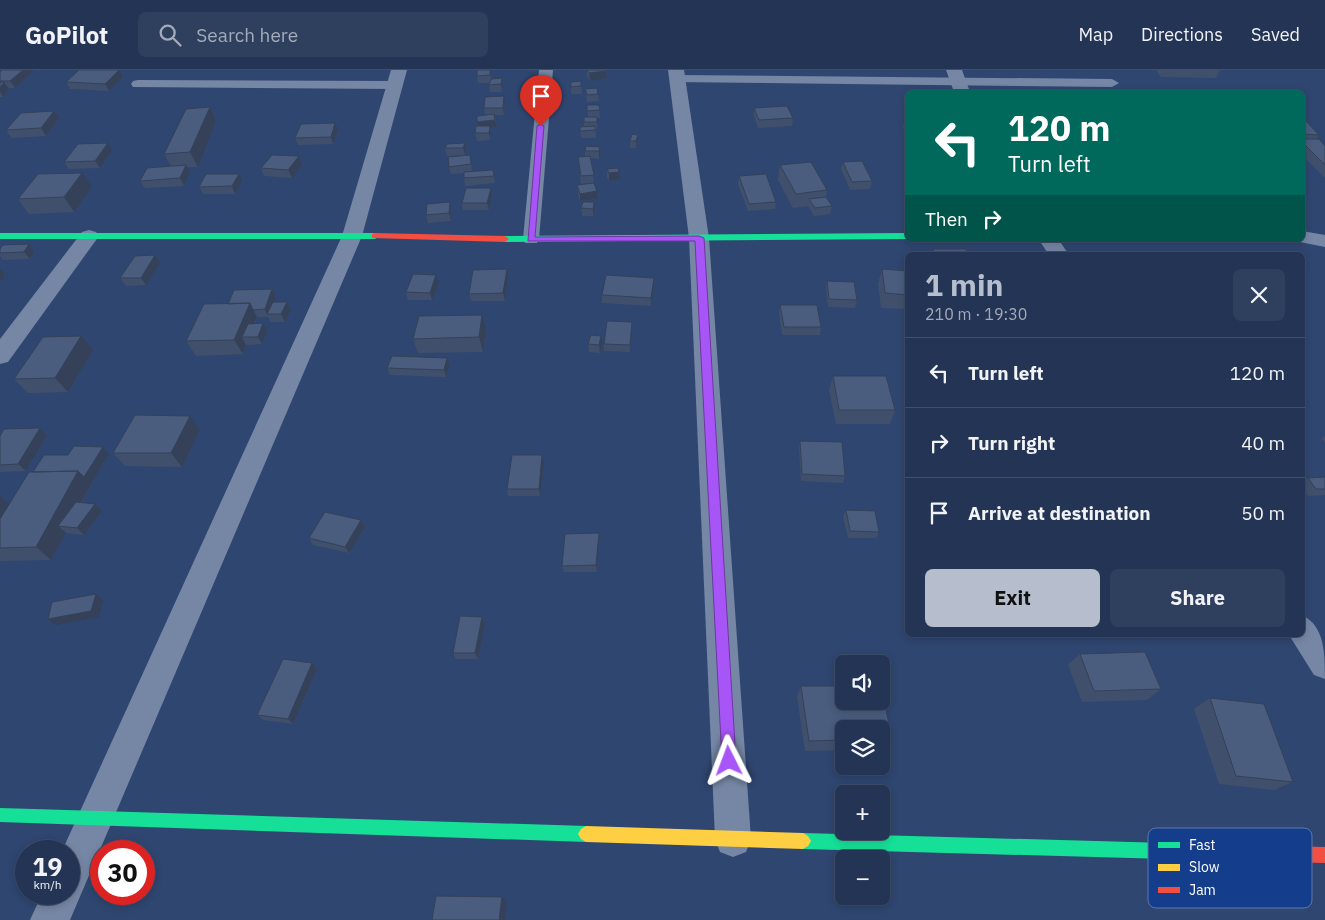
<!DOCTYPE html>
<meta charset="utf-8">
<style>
body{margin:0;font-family:"IBM Plex Sans",sans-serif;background:#2f3f5e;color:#f1f3f6;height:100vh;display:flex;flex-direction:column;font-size:19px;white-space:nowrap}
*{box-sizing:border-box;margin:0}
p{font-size:16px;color:#a3aab8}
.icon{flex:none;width:28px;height:28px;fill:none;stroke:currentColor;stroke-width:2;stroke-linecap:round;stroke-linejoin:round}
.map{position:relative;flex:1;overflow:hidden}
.side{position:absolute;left:905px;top:182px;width:400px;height:385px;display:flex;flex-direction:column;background:#233454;border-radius:8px;box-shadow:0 2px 8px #0003,0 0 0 1px #404f6b}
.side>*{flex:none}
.banner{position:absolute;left:905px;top:20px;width:400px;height:152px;border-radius:8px;box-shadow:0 2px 8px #0003,0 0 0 1px #404f6b;background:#00695c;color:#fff;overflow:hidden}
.controls{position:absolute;left:835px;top:585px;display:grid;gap:10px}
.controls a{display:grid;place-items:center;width:55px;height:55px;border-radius:8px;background:#233454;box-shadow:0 2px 8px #0003,0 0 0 1px #404f6b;font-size:25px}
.speed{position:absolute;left:15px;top:770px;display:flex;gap:10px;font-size:25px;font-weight:700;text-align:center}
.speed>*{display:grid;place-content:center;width:65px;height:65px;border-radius:50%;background:#233454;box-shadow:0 2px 8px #0003,0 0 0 1px #404f6b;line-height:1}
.speed small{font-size:12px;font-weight:400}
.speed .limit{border:8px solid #d22;background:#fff;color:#111}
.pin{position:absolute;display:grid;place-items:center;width:42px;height:42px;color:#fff;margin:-51px -21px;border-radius:50% 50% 50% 0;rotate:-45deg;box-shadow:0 0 5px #0007}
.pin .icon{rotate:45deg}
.me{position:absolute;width:55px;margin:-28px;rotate:357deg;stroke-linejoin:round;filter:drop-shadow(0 0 4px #0008)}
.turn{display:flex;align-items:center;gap:18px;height:105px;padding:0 20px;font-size:22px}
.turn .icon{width:65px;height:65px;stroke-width:2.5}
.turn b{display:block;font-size:35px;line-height:42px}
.then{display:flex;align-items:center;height:48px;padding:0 20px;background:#0003;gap:10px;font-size:19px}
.round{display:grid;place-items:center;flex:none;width:52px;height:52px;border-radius:8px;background:#2f3f5e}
.summary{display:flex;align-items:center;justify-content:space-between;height:85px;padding:0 20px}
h1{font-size:30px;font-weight:700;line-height:38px;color:#b6becd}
.action{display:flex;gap:10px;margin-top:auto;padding:10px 20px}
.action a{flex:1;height:58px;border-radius:8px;background:#b6becd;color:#111;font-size:20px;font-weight:700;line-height:58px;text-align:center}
.action a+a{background:#2f3f5e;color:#f1f3f6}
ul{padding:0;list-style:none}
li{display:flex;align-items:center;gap:15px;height:70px;padding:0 20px;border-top:1px solid #404f6b}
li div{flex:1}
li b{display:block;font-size:19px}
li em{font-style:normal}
header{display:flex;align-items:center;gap:30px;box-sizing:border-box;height:70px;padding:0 25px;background:#233454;border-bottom:1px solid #404f6b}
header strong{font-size:24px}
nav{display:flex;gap:28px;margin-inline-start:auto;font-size:18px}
.search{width:350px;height:45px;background:#2f3f5e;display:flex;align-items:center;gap:12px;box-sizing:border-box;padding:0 18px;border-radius:8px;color:#a3aab8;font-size:19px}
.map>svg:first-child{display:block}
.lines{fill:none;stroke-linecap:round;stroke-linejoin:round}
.lane{fill:#7687a5;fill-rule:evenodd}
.street{fill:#7687a5;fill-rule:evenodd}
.fast{fill:#16e098;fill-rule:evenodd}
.slow{fill:#ffcf43;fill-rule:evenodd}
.jam{fill:#f24e42;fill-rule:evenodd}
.wall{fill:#40506c}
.shaded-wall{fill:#344158}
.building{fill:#4a5d7e;stroke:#344158}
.route{fill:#a855f7;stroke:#6d37a1}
.key{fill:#143e8b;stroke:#5a78ae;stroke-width:1}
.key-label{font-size:14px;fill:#fff}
</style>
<header>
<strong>GoPilot</strong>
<div class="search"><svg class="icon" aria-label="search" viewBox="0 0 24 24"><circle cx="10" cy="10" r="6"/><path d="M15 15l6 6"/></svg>Search here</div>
<nav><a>Map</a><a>Directions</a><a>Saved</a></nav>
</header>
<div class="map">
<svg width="1325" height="850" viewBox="0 0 1325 850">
<rect width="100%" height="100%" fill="#2f4670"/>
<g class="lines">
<path class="lane" d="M539,0H553L539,169L537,173H525L523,169Z
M677,5L1112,9L1119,13L1112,17L672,12L670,9Z
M138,10L394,11L401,15L394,19L133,17L131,14L133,11Z"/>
<path class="street" d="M391,0H407L362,166L70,850H30L42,824H69V781H62L342,166Z
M668,0H684L709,168L751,769L746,782L733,787L720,782L715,769L689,168Z
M946,0H962L970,22H954Z
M89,160L96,162L99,166L8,292L0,294V269L82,162Z
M1302,161L1325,165V177L1295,171L1294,170H1302Z
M1039,170H1059L1069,185H1049Z
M1302,545C1325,556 1325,584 1325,609L1314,605L1289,565H1302Z"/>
<path class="fast" d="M0,163H375L379,166L375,169H0Z
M908,163V169L505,172L501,169L505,166Z
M0,738L586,756L591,759L594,764L591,769L586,772L0,752Z
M803,763L1202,774L1207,777L1210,782L1207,787L1202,790L803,779L798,776L795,771L798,766Z"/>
<path class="slow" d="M586,756L803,763L808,766L811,771L808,776L803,779L586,772L581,769L578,764L581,759Z"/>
<path class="jam" d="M375,163L505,166L509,169L505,172L372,168V164Z
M1202,774L1325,777V793L1202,790L1197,787L1194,782L1197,777Z"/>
</g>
<path class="wall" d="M2,0H33L34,1L15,18H8L9,19L3,27H0V2Z
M477,0H490L491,9L502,8L503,15L502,22H490L489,15L490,13H478L477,6Z
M587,0H606L607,8L590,11L587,6Z
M1156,0H1220L1216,8L1161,7Z
M123,7L109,21L70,19L66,12Z
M581,11L582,24H571V17Z
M585,19L598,24L599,31L587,32Z
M505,33L504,45H495L497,57L490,58L491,63L490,70L477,71L475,63L485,45L484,38Z
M587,35H599L600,48H597V59H595L596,68H581L580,57L584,56V52L588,47Z
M210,37L216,51L198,97H187L190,102L184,116L145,118L140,111L171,96L164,84Z
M754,38L793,48L792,56L758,58L754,46Z
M59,48L46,66L12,68L6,60Z
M905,50H908V67L903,57Z
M1302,50L1319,65L1316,69L1325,76V108L1302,85Z
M338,60L333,74L298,75L295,68Z
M632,64L638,72L636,78H630V71Z
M465,73L466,81L465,85L471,92L472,102L493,100L495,113L465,116L464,108V103L451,104L449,97L462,85L447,86L445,78Z
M600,77L601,84L599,89L591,88L594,113L581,114L578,87L585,86V81Z
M112,81L100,98L69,99L64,92Z
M299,86L302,94L292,108L264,106L261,98Z
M843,92L872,111L870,119L850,120L841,99Z
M780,95L827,120L826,127L832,136L830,144L814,146L808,136L793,138L778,110Z
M607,99L619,102L620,109L609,111L607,107Z
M739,106L776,132L775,139L748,141L738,114Z
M242,111L235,124H203L199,117Z
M577,115L597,121L598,129L580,131L578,123Z
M92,117L74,142L29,144L18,129Z
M491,118L492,126L489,140H463L462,133Z
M594,132L595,140L593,146H582L581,138Z
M451,140V151L428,153L426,145Z
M0,179L34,182L30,189L3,190L0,186Z
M933,179L968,185H931Z
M155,185L160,193L146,215L126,216L120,208Z
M882,199L908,201V239L881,238L878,214Z
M508,207L505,231H471L469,224Z
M654,208V215L651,236L602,233V225Z
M827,211L857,230L855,238L828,237L826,218Z
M439,213L432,230H408L406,222Z
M272,219L276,227L274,232H287L291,239L285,252H271L268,247H257L255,254L267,261L262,274L246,275L243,284L196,286L186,271L228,234Z
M780,235L821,257L820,265H782L779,243Z
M486,259L483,282L418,283L413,269Z
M632,259L630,282L604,281V274Z
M588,274H602L600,283L589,282Z
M93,280L68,322L28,323L14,309Z
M447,288L450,295L446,307L390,305L387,298Z
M833,306L895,340L890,354H836L829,320Z
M40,358L47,365L26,401L0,402V366Z
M200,360L182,397L125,396L113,383Z
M1325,366V373L1322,369Z
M800,371L845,406L843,413L801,411L799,378Z
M103,377L109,384L91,414L82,432L102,441L84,465L66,463L51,490L0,491V426L10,434L33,402L68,385Z
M542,385L544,393L540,426H508L507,419Z
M1325,407V425L1308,426L1302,418V412L1308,408Z
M846,440L879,462L876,468H848L843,447Z
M361,450L365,457L349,483L313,475L309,468Z
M599,463V470L597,502H564L562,496Z
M482,547L485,553L478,589H456L453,583Z
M1080,584L1161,619L1147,630L1082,632L1068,595Z
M312,593L317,599L293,654L263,650L257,645Z
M881,615L892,669L886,678H881V659H844V680L805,681L797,627L801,616H844V631H881Z
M1210,628L1293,712L1274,720L1219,714L1194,639Z"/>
<path class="shaded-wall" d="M23,0H33L34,1L15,18L10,11Z
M119,0L123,7L109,21L105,14Z
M606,1L607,8L590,11L589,3Z
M502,8L503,15L502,22L501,14Z
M4,12L9,19L3,27L0,22V18Z
M504,26L505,33L504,45L503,38Z
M210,37L216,51L198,97L190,82Z
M54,41L59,48L46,66L41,58Z
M495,50L497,57L490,58L491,63L490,70L489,63L479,59L477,52Z
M335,53L338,60L333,74L331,67Z
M638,65V72L636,78V71Z
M108,73L112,81L100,98L95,91Z
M465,73L466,81L465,85L463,78Z
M600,77L601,84L599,89V81Z
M299,86L302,94L292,108L288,100Z
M186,95L190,102L184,116L180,108Z
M619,102L620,109L609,111V103Z
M82,103L92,117L74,142L64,127Z
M239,104L242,111L235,124L232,116Z
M491,118L492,126L489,140L487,133Z
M597,121L598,129L580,131V124Z
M450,132L451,140V151L449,143Z
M594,132L595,140L593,146V139Z
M29,174L34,182L30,189L24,182Z
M155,185L160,193L146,215L141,208Z
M0,199L4,204L2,211H0Z
M507,199L508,207L505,231L503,223Z
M436,205L439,213L432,230L430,223Z
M654,208V215L651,236V228Z
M272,219L276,227L270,244H267L265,239Z
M287,232L291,239L285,252L281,244Z
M250,233L257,247L249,267H242L246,275L243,284L234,270Z
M482,245L486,259L483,282L479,267Z
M632,252V259L630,282V275Z
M263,253L267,261L262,274L258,267Z
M81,266L93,280L68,322L55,308Z
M601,266L602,274L600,283L599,275Z
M447,288L450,295L446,307L444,300Z
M190,346L200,360L182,397L171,383Z
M40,358L47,365L26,401L18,394Z
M103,377L109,384L91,414L68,457L58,456L66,463L51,490L36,477L78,401Z
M542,385L544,393L540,426L539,419Z
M0,426L16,439L0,461Z
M95,434L102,441L84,465L77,458Z
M361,450L365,457L349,483L345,477Z
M599,463V470L597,502L596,495Z
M96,524L103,530L99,547L56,555L48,549Z
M482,547L485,553L478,589L475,583Z
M312,593L317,599L293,654L288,649Z
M502,827L507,832L505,850H499Z"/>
<path class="building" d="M2,0H23L10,11H0V2Z
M79,0H119L105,14L66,12Z
M477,0H490V5L477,6Z
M587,0H606V1L589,3Z
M502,8L501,14L489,15L491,9Z
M581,11V16L571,17V12Z
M0,12H4L0,18Z
M597,18L598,24L587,25L585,19Z
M504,26L503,38H484L485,27Z
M587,35H599L600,40L587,41Z
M787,36L793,48L759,50L754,38Z
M210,37L190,82L164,84L186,39Z
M54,41L41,58L6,60L21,43Z
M494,44L495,50L477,52V46Z
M584,47H597V52H584Z
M905,50H908V56Z
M1302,50H1305L1319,65L1302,64Z
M335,53L331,67L295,68L301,54Z
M476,56H490L489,63H475Z
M595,56V60L580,61V57Z
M632,64L638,65L636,71H630Z
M1302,69H1319L1325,76V95L1302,72Z
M108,73L95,91L64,92L78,74Z
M465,73L463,78H445L447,74Z
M586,76L600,77L599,81H585Z
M272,85L299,86L288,100L261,98Z
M470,85L471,94L449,97L448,87Z
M590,86L594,105L581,106L578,87Z
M862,91L872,111L852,112L843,92Z
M811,92L827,120L796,124L780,95Z
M186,95L180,108L140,111L147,98Z
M618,98L619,102L609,103L607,99Z
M493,100L494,106L464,108V102Z
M82,103L64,127L18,129L38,104Z
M206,104H239L232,116L199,117Z
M766,104L776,132L749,134L739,106Z
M594,113L597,121L580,124L577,115Z
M466,118H491L487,133H462Z
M826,127L832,136L815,138L809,129Z
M450,132L449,143L426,145L427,134Z
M583,132H594L593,139L581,138Z
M29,174L24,182L0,183V179L3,175Z
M933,179H966L968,185H935Z
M1163,182L1165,185H1112L1111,184Z
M155,185L141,208H120L135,186Z
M507,199L503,223L469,224L473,200Z
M882,199L908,201V225L885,223Z
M413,204L436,205L430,223L406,222Z
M606,205L654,208L651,228L602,225Z
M827,211L854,212L857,230L829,229Z
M272,219L265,239L253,240L250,233L228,234L234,220Z
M273,232H287L281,244H267Z
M250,233L234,270L186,271L204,234Z
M780,235H817L821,257H784Z
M482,245L479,267L413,269L419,246Z
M607,251L632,252L630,275L604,274Z
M263,253L258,267H242L248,254Z
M591,265L601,266L599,275L588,274Z
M81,266L55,308L14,309L43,267Z
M392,286L447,288L444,300L387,298Z
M833,306H886L895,340H839Z
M135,345L190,346L171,383H113Z
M40,358L18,394L0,395V366L4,359Z
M800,371L842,372L845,406L802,404Z
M74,376L103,377L84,407L78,401L33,402L44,385H68Z
M512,385H542L539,419H507Z
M78,401L36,477L0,478V449L29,402Z
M1325,407V419H1316L1308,408Z
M76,432L95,434L77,458L58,456Z
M846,440L875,441L879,462L850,461Z
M325,442L361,450L345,477L309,468Z
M599,463L596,495L562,496L565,464Z
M96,524L91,541L48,549L52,532Z
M460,546L482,547L475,583H453Z
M1145,582L1161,619L1094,621L1080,584Z
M283,589L312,593L288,649L257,645Z
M881,615L892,669H881V659H844V670L809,671L801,616H844V631H881Z
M1210,628L1264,634L1293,712L1236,706Z
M436,826L502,827L499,850H432Z"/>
<path class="route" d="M541,54L544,56L535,167L699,166L704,168L736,691L734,696L729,698L724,696L722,691L695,171H528L537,56Z"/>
<rect x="1148" y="758" width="164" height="80" rx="8" class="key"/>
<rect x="1158" y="772" width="22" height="6" fill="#16e098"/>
<rect x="1158" y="794" width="22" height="7" fill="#ffcf43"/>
<rect x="1158" y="817" width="22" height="6" fill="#f24e42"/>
<g class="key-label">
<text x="1189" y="780">Fast</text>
<text x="1189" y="802">Slow</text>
<text x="1189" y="825">Jam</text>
</g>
</svg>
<div class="controls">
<a><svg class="icon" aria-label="sound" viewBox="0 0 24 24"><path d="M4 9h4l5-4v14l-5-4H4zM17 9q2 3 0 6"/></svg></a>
<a><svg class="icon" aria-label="layers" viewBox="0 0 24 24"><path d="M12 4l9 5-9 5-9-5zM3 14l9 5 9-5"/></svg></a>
<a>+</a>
<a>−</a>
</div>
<div class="speed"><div>19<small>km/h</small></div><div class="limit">30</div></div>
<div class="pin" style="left:541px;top:56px;background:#d93025"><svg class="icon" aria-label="arrive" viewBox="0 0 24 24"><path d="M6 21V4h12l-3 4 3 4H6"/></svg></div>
<svg class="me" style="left:729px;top:691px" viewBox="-20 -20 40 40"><path d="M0-17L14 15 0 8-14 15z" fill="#a855f7" stroke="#fff" stroke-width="4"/></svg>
<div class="banner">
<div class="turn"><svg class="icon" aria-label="left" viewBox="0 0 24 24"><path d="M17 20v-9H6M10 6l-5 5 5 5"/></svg><div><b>120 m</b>Turn left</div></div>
<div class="then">Then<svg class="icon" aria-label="right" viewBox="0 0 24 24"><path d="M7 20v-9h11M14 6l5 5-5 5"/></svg></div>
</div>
<section class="side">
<div class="summary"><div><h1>1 min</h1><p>210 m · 19:30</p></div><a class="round"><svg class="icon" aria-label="close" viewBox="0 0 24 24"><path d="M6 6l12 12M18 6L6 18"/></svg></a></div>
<ul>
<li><svg class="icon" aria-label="left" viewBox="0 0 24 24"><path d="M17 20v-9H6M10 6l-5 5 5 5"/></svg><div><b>Turn left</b></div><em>120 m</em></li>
<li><svg class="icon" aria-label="right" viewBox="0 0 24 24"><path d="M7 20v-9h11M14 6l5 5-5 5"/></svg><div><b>Turn right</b></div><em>40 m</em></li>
<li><svg class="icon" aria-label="arrive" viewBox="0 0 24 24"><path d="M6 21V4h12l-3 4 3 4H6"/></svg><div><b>Arrive at destination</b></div><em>50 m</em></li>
</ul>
<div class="action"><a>Exit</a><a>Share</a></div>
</section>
</div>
